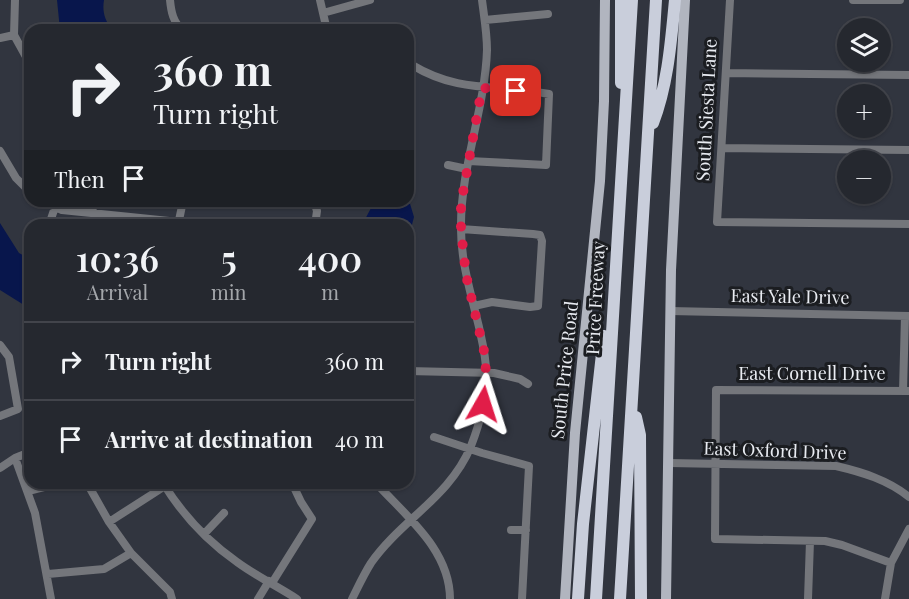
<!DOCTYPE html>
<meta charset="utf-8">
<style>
body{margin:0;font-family:"Playfair Display",serif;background:#2d3037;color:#f1f3f6;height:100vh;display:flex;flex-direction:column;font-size:22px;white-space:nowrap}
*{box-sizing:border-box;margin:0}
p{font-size:20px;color:#a3a6aa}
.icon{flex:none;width:33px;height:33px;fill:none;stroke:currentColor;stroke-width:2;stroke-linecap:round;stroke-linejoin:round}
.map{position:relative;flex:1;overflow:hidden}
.drawer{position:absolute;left:24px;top:219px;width:390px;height:270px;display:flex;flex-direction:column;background:#25282f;border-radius:18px;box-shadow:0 2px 4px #0004,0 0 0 2px #42444b}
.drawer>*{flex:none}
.hud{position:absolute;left:24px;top:24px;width:390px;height:183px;border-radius:18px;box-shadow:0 2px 4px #0004,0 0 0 2px #42444b;background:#25282f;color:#f1f3f6;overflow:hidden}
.controls{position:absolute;left:837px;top:18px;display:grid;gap:12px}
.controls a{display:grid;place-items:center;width:54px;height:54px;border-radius:50%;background:#25282f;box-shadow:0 2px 4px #0004,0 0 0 2px #42444b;font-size:30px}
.pin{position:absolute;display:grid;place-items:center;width:51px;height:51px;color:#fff;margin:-26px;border-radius:12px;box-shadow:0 3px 9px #0006}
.me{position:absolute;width:66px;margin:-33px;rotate:6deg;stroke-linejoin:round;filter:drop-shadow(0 0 4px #0008)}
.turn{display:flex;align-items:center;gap:21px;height:126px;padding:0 30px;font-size:27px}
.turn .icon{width:78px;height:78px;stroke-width:2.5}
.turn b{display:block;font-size:42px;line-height:51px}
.then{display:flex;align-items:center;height:57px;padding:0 30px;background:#0003;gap:12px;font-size:22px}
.eta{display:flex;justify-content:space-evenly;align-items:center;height:102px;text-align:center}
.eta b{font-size:36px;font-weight:600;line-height:42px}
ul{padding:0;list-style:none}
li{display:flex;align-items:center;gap:18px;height:78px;padding:0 30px;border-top:2px solid #42444b}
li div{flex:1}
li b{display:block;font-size:22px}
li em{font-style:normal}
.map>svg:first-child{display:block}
.water{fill:#08164c}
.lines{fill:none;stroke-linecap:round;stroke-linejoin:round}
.minor{stroke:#74767b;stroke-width:8}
.major{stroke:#b1b5bf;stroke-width:10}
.highway{stroke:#c9cedb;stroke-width:12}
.route{stroke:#e11d48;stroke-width:10;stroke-dasharray:0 18}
.labels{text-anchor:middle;stroke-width:6;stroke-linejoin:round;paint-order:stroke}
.street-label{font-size:18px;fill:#e9ecf2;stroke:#1b1d21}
</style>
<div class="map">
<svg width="909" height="599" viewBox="0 0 909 599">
<rect width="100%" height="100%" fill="#31353f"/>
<path class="water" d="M57,0H104C102,12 105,20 112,30H60Z
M408,197L414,217L408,240V225H362L371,208V201H408Z
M0,223L19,253L30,259V312L24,305L0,290Z"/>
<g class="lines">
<path class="minor" d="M15,0L14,35L30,64
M170,0C171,11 173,23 183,30
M730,0L717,222L909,224
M853,0H900
M323,13L370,0
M485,20L548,14
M296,30L326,26L320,0
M0,38L14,35
M412,65C460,94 498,84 549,94L546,165L469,161
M726,73L909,75
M722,148L909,150
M0,151L16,178L30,192
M448,165L467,169
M42,201L62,210L179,222
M314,201L317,211L315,225
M92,213L94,201
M51,219L55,207
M178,225L182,206L187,201
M461,229L533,234L540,235L542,241L538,306L530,307L492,302L474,306
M670,311L909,316
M0,345L9,357L18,409L0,416
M408,371L494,373L520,379L528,384
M903,391L905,316
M434,437L482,453L529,466L522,599
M15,458L35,513L51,599
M669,463L836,466C862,472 888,480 909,497
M0,468L15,458L30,452
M87,483L109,522L131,553L170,592L172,599
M163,483C182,514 207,541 237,562C256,576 277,586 297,599
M376,483C407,517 450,550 450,599
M28,491L60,483
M109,522L165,486
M511,530H526
M204,534L224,513
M891,563L842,545L825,541L715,539L716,390L909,391
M48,574L104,569L131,553
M272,583L312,519L301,502L292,483
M258,599L269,581
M352,599C358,587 364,574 371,563C401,520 450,497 471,446C480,423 487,396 486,371C486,356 482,341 479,327C471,294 461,262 461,229C460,168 485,110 487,50C487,33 484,16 482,0
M808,599L810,541
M885,599L891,563L909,529"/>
<path class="major" d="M565,599L575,433L600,181L604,101L605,0
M666,599L671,270L685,0"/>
<path class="highway" d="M621,83V0
M653,123C668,84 671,41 675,0
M636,417L640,435L641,599
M578,599L583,524L604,336
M596,599L632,0
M620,599L656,0"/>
</g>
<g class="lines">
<path class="route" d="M483,404L486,372L484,351L466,275L461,230V204L482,88L516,91"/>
</g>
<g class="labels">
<g class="street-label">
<text transform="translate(707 110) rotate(-87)" y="6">South Siesta Lane</text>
<text transform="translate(790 297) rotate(1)" y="6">East Yale Drive</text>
<text transform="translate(596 298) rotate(-87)" y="6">Price Freeway</text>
<text transform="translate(565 370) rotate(-84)" y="6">South Price Road</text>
<text x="812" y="380">East Cornell Drive</text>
<text transform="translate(775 451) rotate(2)" y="6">East Oxford Drive</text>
</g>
</g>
</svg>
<div class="controls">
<a><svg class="icon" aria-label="layers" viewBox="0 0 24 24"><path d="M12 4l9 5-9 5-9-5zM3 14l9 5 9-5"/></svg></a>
<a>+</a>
<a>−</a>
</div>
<div class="pin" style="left:516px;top:91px;background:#d93025"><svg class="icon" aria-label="arrive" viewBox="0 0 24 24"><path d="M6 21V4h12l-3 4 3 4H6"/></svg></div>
<svg class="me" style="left:483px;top:404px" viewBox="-20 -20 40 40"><path d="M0-17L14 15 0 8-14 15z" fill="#e11d48" stroke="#fff" stroke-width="4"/></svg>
<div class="hud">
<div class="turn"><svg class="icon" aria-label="right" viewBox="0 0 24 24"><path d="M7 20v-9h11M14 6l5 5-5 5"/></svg><div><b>360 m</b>Turn right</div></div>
<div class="then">Then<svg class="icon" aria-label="arrive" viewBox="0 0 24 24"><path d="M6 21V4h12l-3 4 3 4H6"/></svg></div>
</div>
<section class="drawer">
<div class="eta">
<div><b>10:36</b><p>Arrival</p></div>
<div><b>5</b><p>min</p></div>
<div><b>400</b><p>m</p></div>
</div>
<ul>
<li><svg class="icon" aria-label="right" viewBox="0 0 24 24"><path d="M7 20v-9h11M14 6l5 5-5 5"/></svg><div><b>Turn right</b></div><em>360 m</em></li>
<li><svg class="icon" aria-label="arrive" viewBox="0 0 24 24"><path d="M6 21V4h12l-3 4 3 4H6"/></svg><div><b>Arrive at destination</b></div><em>40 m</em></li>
</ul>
</section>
</div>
